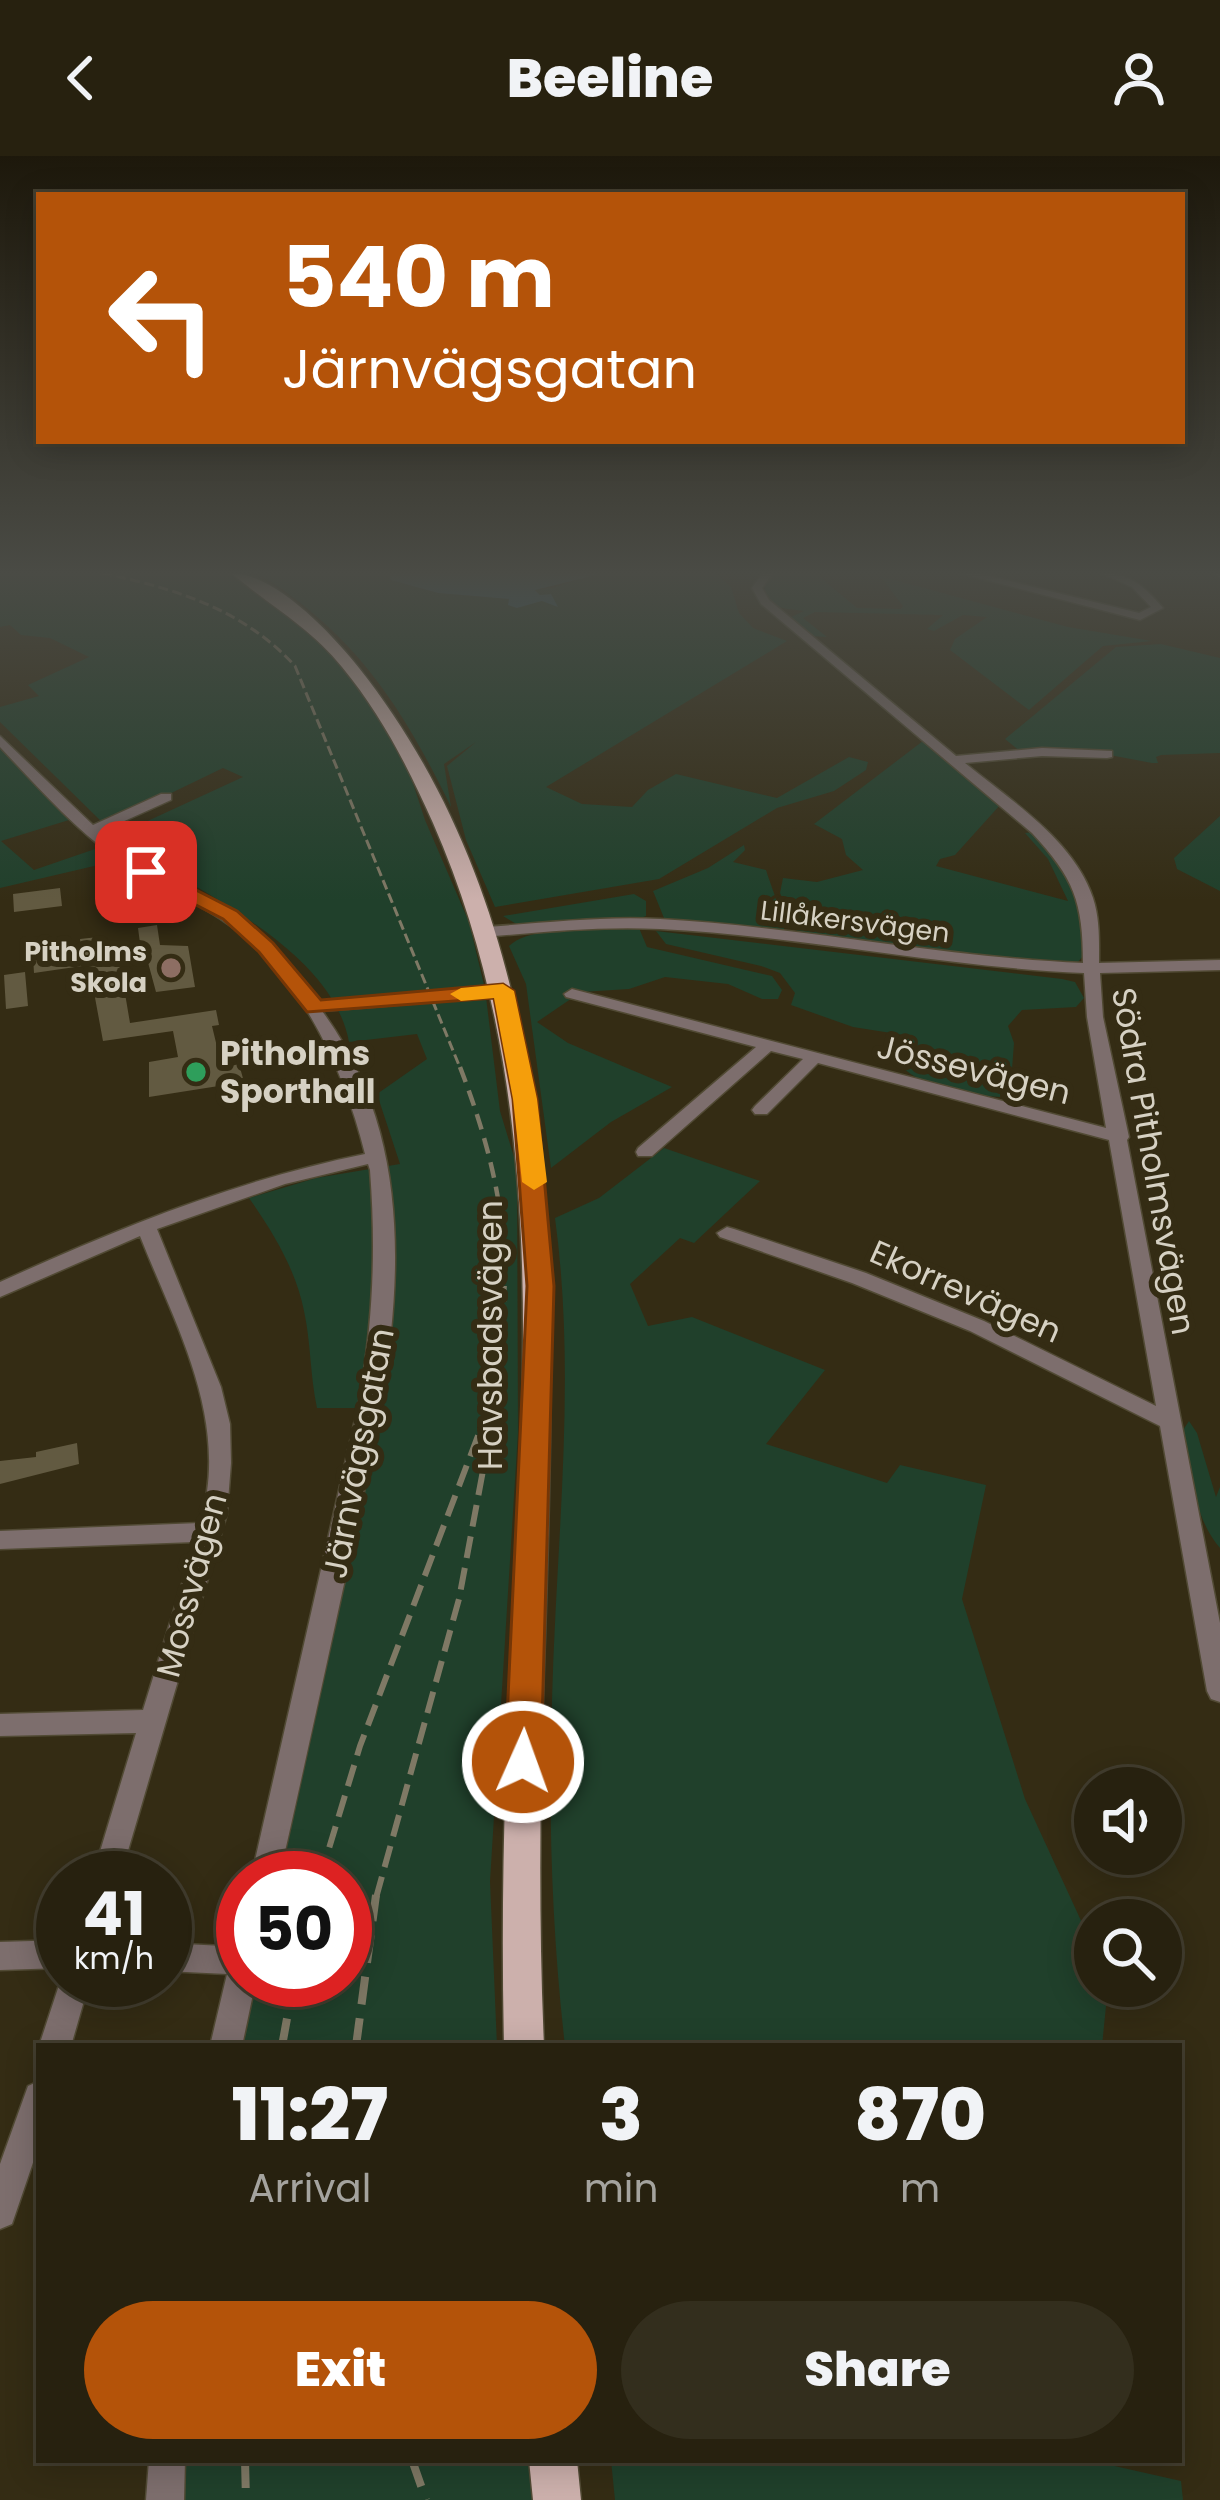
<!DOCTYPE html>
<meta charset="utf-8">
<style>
body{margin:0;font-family:Poppins,sans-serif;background:#332e1d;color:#f1f3f6;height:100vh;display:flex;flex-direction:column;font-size:45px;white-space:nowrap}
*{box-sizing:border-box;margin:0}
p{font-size:39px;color:#a4a39e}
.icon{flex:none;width:66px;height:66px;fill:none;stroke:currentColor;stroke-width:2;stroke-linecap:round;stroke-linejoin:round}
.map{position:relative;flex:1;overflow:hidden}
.details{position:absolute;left:36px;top:1887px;width:1146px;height:420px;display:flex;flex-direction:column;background:#27210f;border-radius:0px;box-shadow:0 6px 30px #0003,0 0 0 3px #433e2f}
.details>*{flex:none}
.guide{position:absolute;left:36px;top:36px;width:1149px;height:252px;border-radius:0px;box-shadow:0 6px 30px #0003,0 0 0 3px #433e2f;background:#b45309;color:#fff;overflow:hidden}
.controls{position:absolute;left:1074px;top:1611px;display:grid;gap:24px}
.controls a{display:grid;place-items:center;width:108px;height:108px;border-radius:50%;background:#27210f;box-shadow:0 6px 30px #0003,0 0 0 3px #433e2f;font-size:60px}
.speed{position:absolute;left:36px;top:1695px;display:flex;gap:24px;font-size:60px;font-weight:700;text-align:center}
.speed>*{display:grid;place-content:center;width:156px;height:156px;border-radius:50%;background:#27210f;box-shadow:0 6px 30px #0003,0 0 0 3px #433e2f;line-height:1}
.speed small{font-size:30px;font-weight:400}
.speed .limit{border:18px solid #d22;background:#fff;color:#111}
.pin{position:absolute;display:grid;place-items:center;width:102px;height:102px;color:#fff;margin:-51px;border-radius:24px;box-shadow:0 6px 18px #0006}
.me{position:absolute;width:132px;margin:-66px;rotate:2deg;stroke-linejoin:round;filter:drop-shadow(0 0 9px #0008)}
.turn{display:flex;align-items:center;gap:42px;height:252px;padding:0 48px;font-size:54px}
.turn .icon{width:156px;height:156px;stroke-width:2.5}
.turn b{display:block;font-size:84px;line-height:102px}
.eta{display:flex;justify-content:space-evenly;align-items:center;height:204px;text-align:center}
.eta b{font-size:72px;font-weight:800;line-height:84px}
.button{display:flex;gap:24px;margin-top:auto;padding:24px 48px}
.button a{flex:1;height:138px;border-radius:72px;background:#b45309;color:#fff;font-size:48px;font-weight:800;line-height:138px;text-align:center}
.button a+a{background:#332e1d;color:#f1f3f6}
header{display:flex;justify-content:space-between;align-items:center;height:156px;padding:0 48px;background:#27210f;font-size:54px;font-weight:800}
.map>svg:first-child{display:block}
.green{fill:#20402b}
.water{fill:#2b6478}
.building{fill:#625a41}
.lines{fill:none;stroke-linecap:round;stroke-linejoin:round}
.minor-casing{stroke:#514a34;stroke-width:3}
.major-casing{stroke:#514a34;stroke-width:3}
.minor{fill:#7d6e6d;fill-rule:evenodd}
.major{fill:#ccb0ac;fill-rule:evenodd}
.rail-far3{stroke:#7f7965;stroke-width:3;stroke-dasharray:10 4.5;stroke-linecap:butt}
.rail-far2{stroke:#7f7965;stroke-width:4.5;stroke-dasharray:16 9;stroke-linecap:butt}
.rail-far1{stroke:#7f7965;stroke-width:6;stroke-dasharray:22 10;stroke-linecap:butt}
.rail{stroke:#7f7965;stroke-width:8;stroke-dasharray:28 14;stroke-linecap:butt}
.route{fill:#b45309;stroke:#753606;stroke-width:3}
.slow{fill:#f59e0b}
.education-dot{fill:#8d6e63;stroke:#342c14;stroke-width:4.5}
.leisure-dot{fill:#2e9e5b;stroke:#342c14;stroke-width:4.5}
.labels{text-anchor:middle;stroke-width:12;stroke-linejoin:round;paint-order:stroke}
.far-street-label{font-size:27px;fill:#d6d1c3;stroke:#342c14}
.far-poi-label{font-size:27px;font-weight:bold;fill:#d6d1c3;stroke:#342c14;text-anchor:end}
.poi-label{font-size:33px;font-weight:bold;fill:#d6d1c3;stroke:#342c14;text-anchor:start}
.street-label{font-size:33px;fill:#d6d1c3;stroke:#342c14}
</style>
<header><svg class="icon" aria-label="back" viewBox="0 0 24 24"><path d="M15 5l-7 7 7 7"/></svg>Beeline<svg class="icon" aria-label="person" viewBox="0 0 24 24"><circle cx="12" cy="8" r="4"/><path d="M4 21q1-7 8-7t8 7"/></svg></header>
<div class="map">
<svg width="1220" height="2344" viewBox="0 0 1220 2344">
<rect width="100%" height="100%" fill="#342c14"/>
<path class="green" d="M0,417H231L255,430L336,498L401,591L425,664L469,766L485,833L500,955L517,1011L518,1276L490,1725L497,1890H226L243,1824H345V1722H264L371,1252H317C310,1220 311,1187 304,1155C296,1114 273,1076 249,1042L316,1022L400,1008L377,938L427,903L417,878L349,886C331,789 187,732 115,680L243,621L223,612L105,669L0,566V551L39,540L28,529L89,501L50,482L21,479L10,469L0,471Z
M258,417H389L392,424L438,437L511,443L517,452L542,445L551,438L540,439L535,433L553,432L596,417H715L731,431L739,457L753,472L787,485L546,631L582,648L632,651L648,634L676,618L777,642L849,601L868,606L866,614L834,635L777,652L659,723L495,751L466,684L447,610L476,586L444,608L451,651C402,550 355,478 258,417Z
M775,417H815L857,452L901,453L903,450L880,420L1068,471L1152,485L1103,490L1029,554L950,494L955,483L987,461L963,459L934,475L927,473L943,459L815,456L803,462L827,481L810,480L791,465V461L804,455C783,452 767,454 764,428Z
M1161,488L1220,502V597L1161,599L1156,601L1158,607H1152L1083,594L1021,596L1005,583L1116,491Z
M923,585L1001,648L955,699L940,703L936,710L1068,745L1048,703L1025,677L1033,676L1084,741L1083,800L1078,806L950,797L798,777L780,737L783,722L817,726L863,714L846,699L842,683L814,668Z
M0,593L69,664L1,685L34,714L98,692L110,703L107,707L0,732Z
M1220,660V735L1177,713L1174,702Z
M744,689L745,694L733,706L766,714C770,727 785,765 784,774L664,762L653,735L708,712Z
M634,738L646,745V760L641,762L518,769L503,760Z
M639,772L647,791L772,820L782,834L778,843H762L728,828L665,821L629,833L581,836L537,866L568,887L672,931L611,966L551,1012L526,828L509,790C532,768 607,772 639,772Z
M656,775L1062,823L1075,826L1084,842L1076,851L1022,854L1008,870L1014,887L1012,913L1001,919L1000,941C965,939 925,934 900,909L911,893L904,879L853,871L791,849L795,837L780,817L761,810L666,788Z
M664,992L760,1025L694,1087L680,1082L630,1128L648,1170L692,1161L825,1214L766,1288L887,1327L900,1309L986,1329L962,1443L1025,1643L1095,1795V1830H1108L1102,1890H565C552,1776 548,1659 552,1544C556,1384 577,1223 555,1062L599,1042Z
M1189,1265L1197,1277L1216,1341L1220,1331V1392C1193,1361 1191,1314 1183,1274Z
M166,2304H535L540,2344H166Z
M611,2304H1088L1181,2325L1183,2344H615Z"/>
<path class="water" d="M389,417H596V419L535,434L540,439L551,438L558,451L542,445L517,452L508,449L509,443L438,437L391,424Z"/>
<path class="building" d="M60,732L62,750L14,756L13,738Z
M157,769L160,789L188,790L195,831L156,836L146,799L119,802L130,867L216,854L219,869L212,870L218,895L227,894L231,910L239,908L244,926L149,941V906L178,901L173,875L103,885L89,809L34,817L33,800L81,794L80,783L98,781L100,793L140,787L138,772Z
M25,816L28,850L6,853L4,819Z
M77,1287L79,1308L0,1328V1305L36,1301V1296Z"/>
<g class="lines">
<defs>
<path id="minor" d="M763,417H773L762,432L769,444L956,600L1042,592L1112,595V601L1107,602L1042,600L965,607C1010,644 1074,684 1093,742C1100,763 1099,786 1099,807L1220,804V814L1100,817L1103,861L1129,981L1127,984L1220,1467V1546L1211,1543L1207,1535L1160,1270L970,1175L852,1127L720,1081L717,1077L727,1071L734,1073L866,1117L984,1165L1156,1250L1109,984L818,907L767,958H755L752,954L755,950L803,903L771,895L652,1000H638L636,996L638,992L756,891L566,841L564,838L572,833L1106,972L1087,861L1084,817C942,811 802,780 660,773C602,770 543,776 485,781L477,776L485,771C543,767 602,760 660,763C802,771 941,801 1083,807C1083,746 1074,722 1032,677L761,448L752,432Z
M959,417H977L1139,457L1151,451L1132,431L1101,417C1130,417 1145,431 1163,452L1140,464Z
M1214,417H1220V421Z
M0,580L93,669L161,638H171V644L100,676C145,715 200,732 247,767C275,788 295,818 316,846L503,830L511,835L503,840L322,855C444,1020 385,1237 346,1419C324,1520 302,1621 279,1722H251L361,1237C373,1158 376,1094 370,1014L368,1008L285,1028L157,1073L221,1231L230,1268L231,1307L227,1358L120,1722H92L136,1577L0,1580V1558L143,1554L195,1386L0,1393V1375L200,1367C231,1266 176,1171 140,1080L0,1141V1126C119,1072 237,1024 365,998C344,913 300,816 225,766C189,741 148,727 113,700C71,669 36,629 0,591Z
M63,1784V1812L0,1814V1786Z
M165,1787L243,1791V1824H256L242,1890H210L227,1818L165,1815Z
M63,1817V1824H90L71,1890H39Z
M39,1925V1989L12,2068L0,2073V2008L28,1930Z
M149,2304H185L184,2344H146Z"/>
<path id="major" d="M231,417C275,417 333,479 359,512C575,785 555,1154 545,1481C540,1618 538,1754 544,1890H504C501,1760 504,1630 511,1499C525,1219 549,931 433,667C408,611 381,558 342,511C310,471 269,449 231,417Z
M529,2304H577L581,2344H533Z"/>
</defs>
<use href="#minor" class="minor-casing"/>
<use href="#major" class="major-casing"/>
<use href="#minor" class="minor"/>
<use href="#major" class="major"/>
<path class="rail-far3" d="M102,417C176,433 243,453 295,510L461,914"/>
<path class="rail-far2" d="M460,911C510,1041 520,1140 480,1275"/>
<path class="rail-far1" d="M320,1722L360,1590L481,1272
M376,1742L459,1443L487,1293"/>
<path class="rail" d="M282,1890L294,1824
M356,1890L376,1739
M245,2304L246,2344
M412,2304L426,2344"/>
</g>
<linearGradient id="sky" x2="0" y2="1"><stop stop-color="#1d180b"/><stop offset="0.56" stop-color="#4a4b45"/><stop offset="1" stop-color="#4a4b45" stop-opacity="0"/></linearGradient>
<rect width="1220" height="745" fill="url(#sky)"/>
<path class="route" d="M140,712H153L237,755L273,787L321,844L503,828L514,835L537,943L554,1130L541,1606L535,1616L523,1621L510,1616L505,1606L527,1130L513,943L494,842L307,856L259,796L223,763L140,720Z"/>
<path class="slow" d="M503,828L514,835L537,943L547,1026L534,1034L522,1026L513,943L494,842L461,845L450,838L461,832Z"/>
<circle class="education-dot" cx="171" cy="812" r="12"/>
<circle class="leisure-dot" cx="196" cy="916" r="12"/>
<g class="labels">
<g class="far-street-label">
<text transform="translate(855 766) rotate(7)" y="9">Lillåkersvägen</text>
</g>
<g class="far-poi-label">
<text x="147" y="805">Pitholms<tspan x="147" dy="31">Skola</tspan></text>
</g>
<g class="poi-label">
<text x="220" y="909">Pitholms<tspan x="220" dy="38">Sporthall</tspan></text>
</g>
<g class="street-label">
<text transform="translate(974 913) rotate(14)" y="12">Jössevägen</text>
<text transform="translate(1154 1005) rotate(80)" y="12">Södra Pitholmsvägen</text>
<text transform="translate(966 1135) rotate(24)" y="12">Ekorrevägen</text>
<text transform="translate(490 1179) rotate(-90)" y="12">Havsbadsvägen</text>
<text transform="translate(358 1297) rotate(-79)" y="12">Järnvägsgatan</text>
<text transform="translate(191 1429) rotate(-75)" y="12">Mossvägen</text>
</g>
</g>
</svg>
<div class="controls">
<a><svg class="icon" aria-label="sound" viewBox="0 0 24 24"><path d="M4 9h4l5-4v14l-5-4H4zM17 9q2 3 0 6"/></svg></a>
<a><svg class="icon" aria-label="search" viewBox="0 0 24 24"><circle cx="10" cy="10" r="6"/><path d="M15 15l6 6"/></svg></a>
</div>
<div class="speed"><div>41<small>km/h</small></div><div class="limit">50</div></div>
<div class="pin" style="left:146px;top:716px;background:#d93025"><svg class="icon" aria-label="arrive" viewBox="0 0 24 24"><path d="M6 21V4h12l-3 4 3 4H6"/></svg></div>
<svg class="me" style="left:523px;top:1606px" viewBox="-20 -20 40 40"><circle r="17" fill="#b45309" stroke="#fff" stroke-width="3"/><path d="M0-11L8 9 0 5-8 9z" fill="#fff"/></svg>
<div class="guide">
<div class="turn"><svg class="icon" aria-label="left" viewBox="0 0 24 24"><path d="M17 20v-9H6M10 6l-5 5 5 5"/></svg><div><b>540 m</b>Järnvägsgatan</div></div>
</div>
<section class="details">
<div class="eta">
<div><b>11:27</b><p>Arrival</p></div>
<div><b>3</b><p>min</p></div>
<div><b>870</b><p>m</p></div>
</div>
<div class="button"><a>Exit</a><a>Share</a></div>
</section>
</div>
